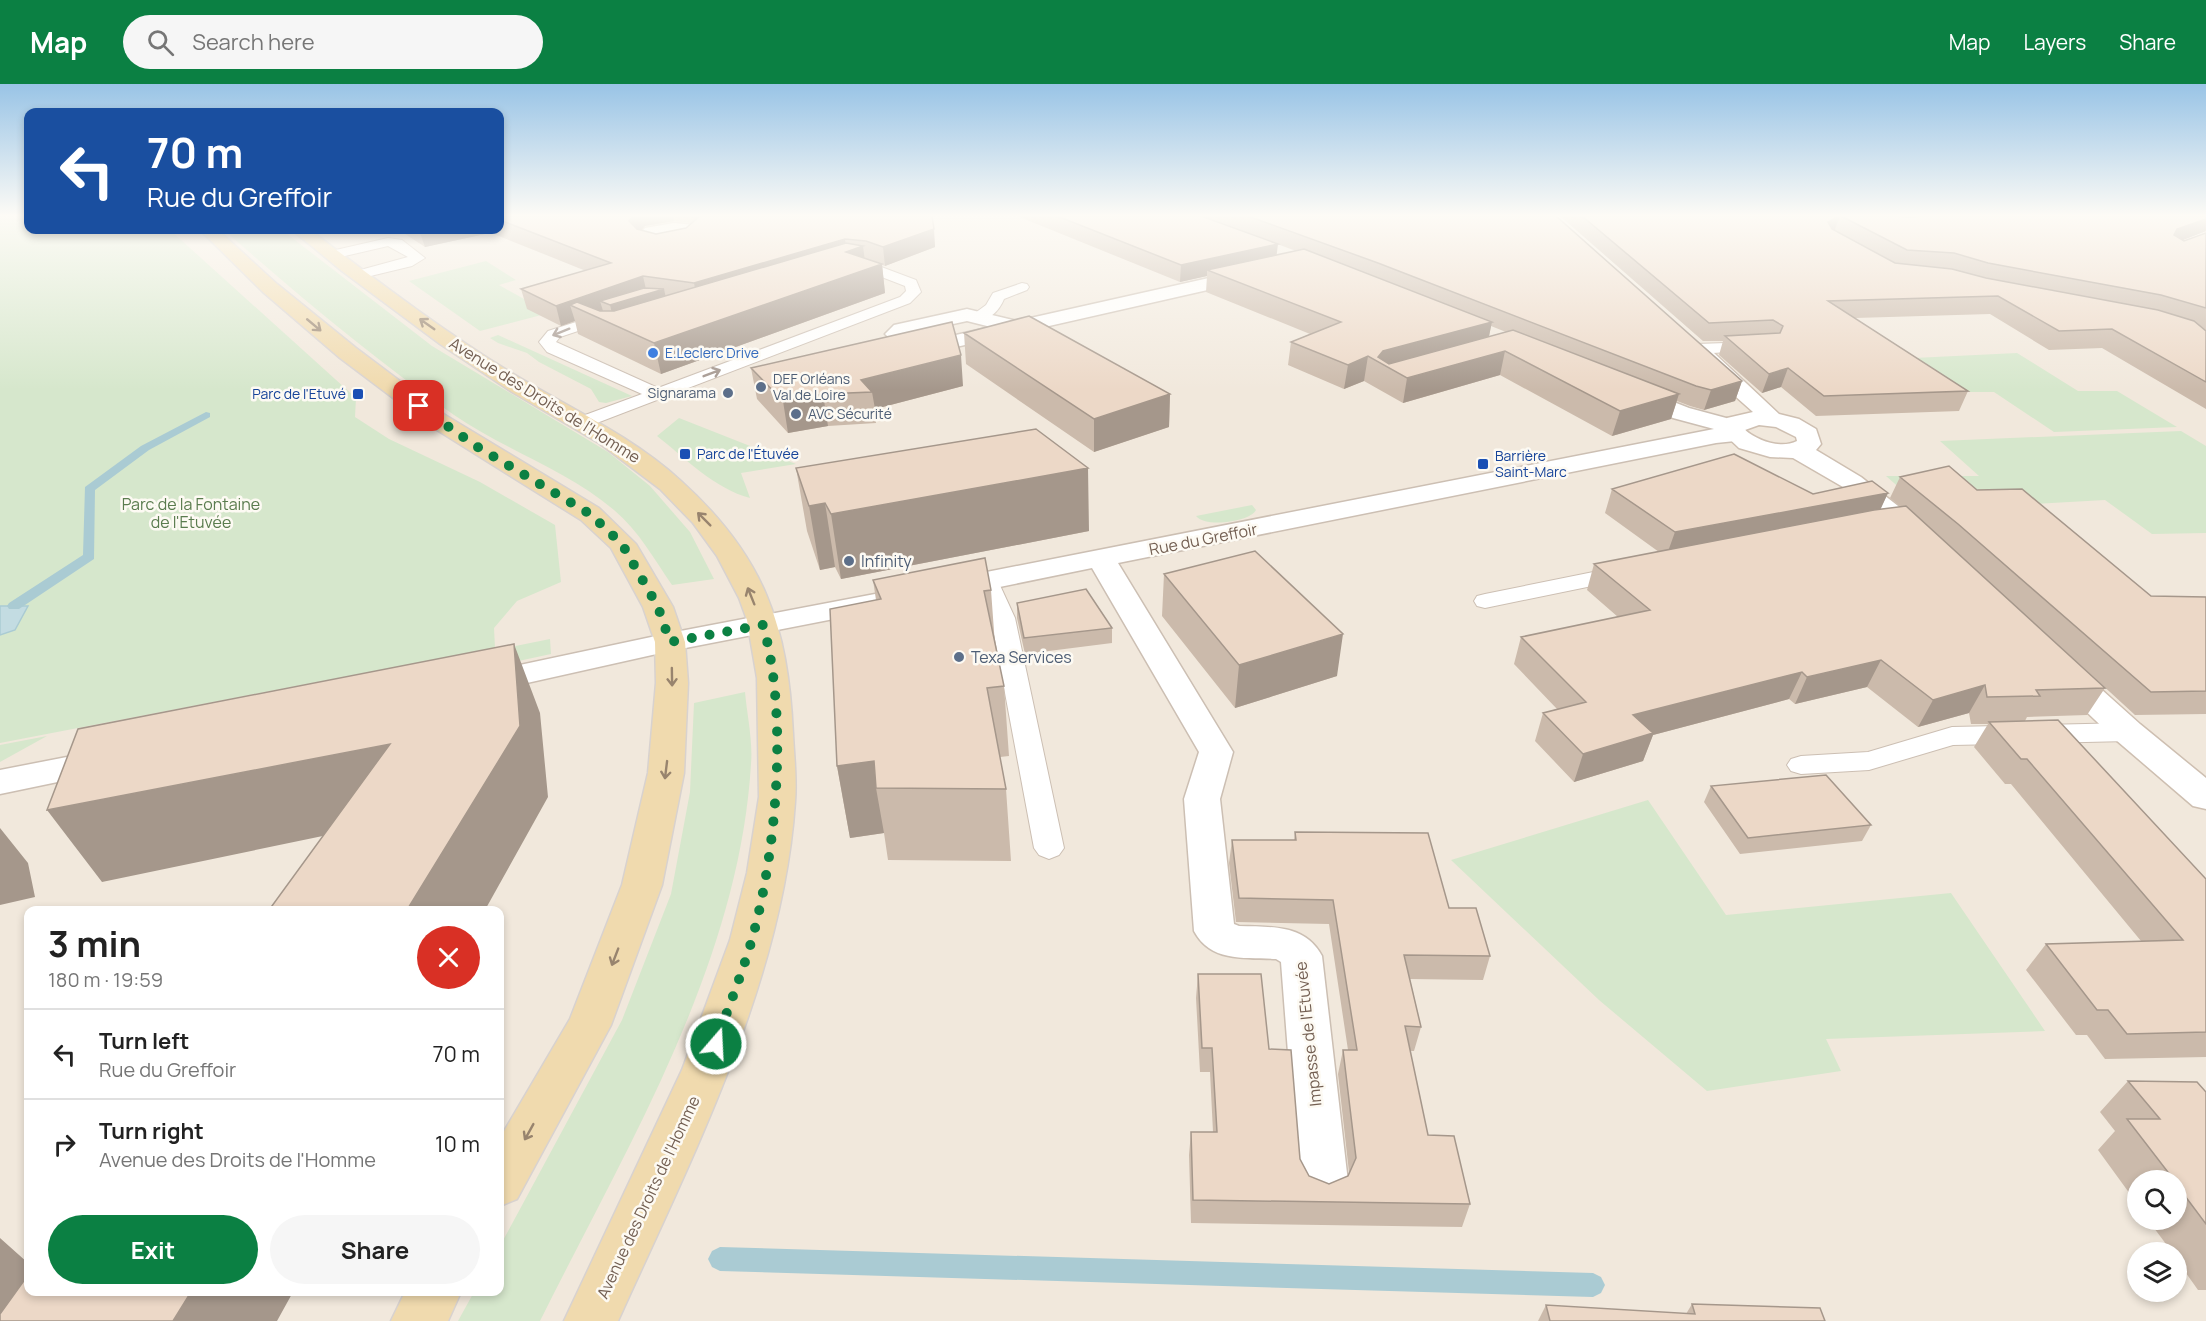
<!DOCTYPE html>
<meta charset="utf-8">
<style>
body{margin:0;font-family:Manrope,sans-serif;background:#f6f6f6;color:#222;height:100vh;display:flex;flex-direction:column;font-size:22px;white-space:nowrap}
*{box-sizing:border-box;margin:0}
p{font-size:20px;color:#767676}
.icon{flex:none;width:33px;height:33px;fill:none;stroke:currentColor;stroke-width:2;stroke-linecap:round;stroke-linejoin:round}
.map{position:relative;flex:1;overflow:hidden}
.sheet{position:absolute;left:24px;top:822px;width:480px;height:390px;display:flex;flex-direction:column;background:#fff;border-radius:12px;box-shadow:0 3px 9px #0003}
.sheet>*{flex:none}
.guide{position:absolute;left:24px;top:24px;width:480px;height:126px;border-radius:12px;box-shadow:0 3px 9px #0003;background:#1a4fa0;color:#fff;overflow:hidden}
.fabs{position:absolute;left:2127px;top:1086px;display:grid;gap:12px}
.fabs a{display:grid;place-items:center;width:60px;height:60px;border-radius:50%;background:#fff;box-shadow:0 3px 9px #0003;font-size:30px}
.pin{position:absolute;display:grid;place-items:center;width:51px;height:51px;color:#fff;margin:-26px;border-radius:12px;box-shadow:0 3px 9px #0006}
.me{position:absolute;width:66px;margin:-33px;rotate:19deg;stroke-linejoin:round;filter:drop-shadow(0 0 4px #0008)}
.turn{display:flex;align-items:center;gap:21px;height:126px;padding:0 24px;font-size:27px}
.turn .icon{width:78px;height:78px;stroke-width:2.5}
.turn b{display:block;font-size:42px;line-height:51px}
.round{display:grid;place-items:center;flex:none;width:63px;height:63px;border-radius:32px;background:#f6f6f6}
.overview{display:flex;align-items:center;justify-content:space-between;height:102px;padding:0 24px}
h1{font-size:36px;font-weight:700;line-height:45px}
.cta{display:flex;gap:12px;margin-top:auto;padding:12px 24px}
.cta a{flex:1;height:69px;border-radius:36px;background:#0b8043;color:#fff;font-size:24px;font-weight:700;line-height:69px;text-align:center}
.cta a+a{background:#f6f6f6;color:#222}
ul{padding:0;list-style:none}
li{display:flex;align-items:center;gap:18px;height:90px;padding:0 24px;border-top:2px solid #e0e0e0}
li div{flex:1}
li b{display:block;font-size:22px}
li em{font-style:normal}
header{display:flex;align-items:center;gap:36px;box-sizing:border-box;height:84px;padding:0 30px;background:#0b8043;color:#fff}
header strong{font-size:28px}
nav{display:flex;gap:33px;margin-inline-start:auto;font-size:21px}
.search{width:420px;height:54px;background:#f6f6f6;display:flex;align-items:center;gap:15px;box-sizing:border-box;padding:0 21px;border-radius:33px;color:#767676;font-size:22px}
.map>svg:first-child{display:block}
.residential{fill:#f1e8dc;fill-rule:evenodd}
.green{fill:#d6e7cc}
.water{fill:#c3dce2;stroke:#aacbd3;stroke-width:1.5}
.lines{fill:none;stroke-linecap:round;stroke-linejoin:round}
.stream{fill:#aacbd3;fill-rule:evenodd}
.service-casing{stroke:#ccbfb3;stroke-width:2}
.minor-casing{stroke:#ccbfb3;stroke-width:3}
.secondary-casing{stroke:#cebfb1;stroke-width:3}
.primary-casing{stroke:#d8d2cf;stroke-width:3}
.service{fill:#fff;fill-rule:evenodd}
.minor{fill:#fff;fill-rule:evenodd}
.secondary{fill:#fff;fill-rule:evenodd}
.primary{fill:#f0daae;fill-rule:evenodd}
.wall{fill:#cbbaab;fill-rule:evenodd}
.shaded-wall{fill:#a5978b}
.building{fill:#ecd8c7;stroke:#a5978b;stroke-width:1.5}
.oneway{stroke:#98846e}
.oneway2{stroke:#a4978f}
.route{stroke:#0b8043;stroke-width:10;stroke-dasharray:0 18}
.shop-dot{fill:#3f7fe0;stroke:#fdfaf3;stroke-width:2}
.service-dot{fill:#5c6f8a;stroke:#fdfaf3;stroke-width:2}
.transit-dot{fill:#1a4fb4;stroke:#fdfaf3;stroke-width:2}
.labels{text-anchor:middle;stroke-width:5;stroke-linejoin:round;paint-order:stroke}
.far-shop-label{font-size:14px;fill:#366cbe;stroke:#fdfaf3;text-anchor:start}
.far-service-label{font-size:14px;fill:#4e5e75;stroke:#fdfaf3;text-anchor:start}
.far-transit-label{font-size:14px;fill:#164399;stroke:#fdfaf3;text-anchor:start}
.street-label{font-size:16px;fill:#735f52;stroke:#fdfaf3}
.park-label{font-size:16px;fill:#5a7c4e;stroke:#fdfaf3}
.service-label{font-size:16px;fill:#4e5e75;stroke:#fdfaf3;text-anchor:start}
</style>
<header>
<strong>Map</strong>
<div class="search"><svg class="icon" aria-label="search" viewBox="0 0 24 24"><circle cx="10" cy="10" r="6"/><path d="M15 15l6 6"/></svg>Search here</div>
<nav><a>Map</a><a>Layers</a><a>Share</a></nav>
</header>
<div class="map">
<svg width="2206" height="1237" viewBox="0 0 2206 1237">
<rect width="100%" height="100%" fill="#faf6ec"/>
<path class="residential" d="M0,132H28V146H500V132H2206V1237H0ZM28,826H500V1208H28ZM2138,1096H2176V1136H2138ZM2138,1168H2176V1208H2138Z"/>
<path class="green" d="M0,132H28V146H170L356,314L355,333L389,355L480,398L555,441L561,498L517,517L494,544L495,564L0,659Z
M224,146H282L432,262L608,368L650,402L690,448L714,495L672,501C654,475 639,447 614,426C567,386 505,366 454,331C373,274 298,211 224,146Z
M486,177L516,196L499,201L549,229L480,247L409,197Z
M498,251L632,312L606,319L599,318L591,305L539,278L527,269L498,259L490,254Z
M2017,269L2078,307H2117L2177,343L2054,348L1994,308H1970L1914,274Z
M679,334L796,380L741,389L750,414C715,405 685,374 657,352Z
M2181,347L2206,362V449L2152,450L2105,416L2034,420L1911,414L1886,392H1979L1940,357Z
M1252,421L1256,426C1250,438 1205,444 1196,432Z
M550,555L551,570L387,605L420,581Z
M745,608C747,631 753,657 751,680C739,880 627,1062 540,1237H458L474,1208H500V1162L622,936L671,810L690,708L694,619Z
M47,652L0,678V661Z
M1648,716L1726,831L1951,809L2045,947L1826,955L1841,987L1707,1007L1599,916L1451,776Z"/>
<path class="water" d="M0,522H28L15,546L0,551Z"/>
<g class="lines">
<path class="stream" d="M206,328L210,329V333L149,366L95,406L94,475L19,525H9L7,522L9,519L83,471L85,403L141,362Z
M720,1163L1593,1189L1601,1193L1605,1201L1601,1209L1593,1213L720,1187L712,1183L708,1175L712,1167Z"/>
<defs>
<path id="service" d="M388,154L402,156L425,174L412,182L358,195L351,191L353,188L408,173L388,162L332,175L325,171L327,168Z
M849,176L868,178L916,196L921,208L910,219L589,342L583,343L574,338L577,334L642,310L547,268L539,258L548,247L604,229H614L617,232L614,235L560,253L556,258L658,304L900,213L906,207L905,202L861,185L844,183V177Z
M1022,199L1027,200L1029,203L1027,206L1004,215C999,227 988,239 974,235L971,232L986,221L993,209Z
M1756,258L1764,263L1762,266L1696,270L1688,265L1696,260Z
M1623,482L1631,484L1634,489L1631,494L1485,524L1477,522L1474,517L1477,512L1485,510Z
M987,490L995,492L998,497L1015,534L1064,764L1059,771L1049,775L1039,771L1034,764L991,534L976,497L979,492Z
M2128,639L2137,642L2141,648L2137,654L2128,657L1953,661L1869,686L1801,690L1791,687L1787,681L1791,675L1801,672L1868,668L1952,643Z"/>
<path id="minor" d="M674,139L694,141L703,149C690,166 651,174 636,155L645,144ZM674,149L683,150L671,155L656,153Z
M1249,185L1256,187L1258,191L1256,195L925,270L904,268L885,250L894,241L967,225L1017,237ZM967,237L991,243L925,258H916L907,250Z
M1633,302L1689,324L1741,338L1748,351L1745,356L1716,359L1118,479L1233,668L1220,715L1234,840L1239,842C1271,843 1305,840 1322,872L1348,1098L1340,1114L1323,1121L1306,1114L1298,1098L1281,878L1276,875C1245,873 1211,879 1194,847L1184,715L1199,668L1092,484L946,514L936,511L931,505L936,499L946,496L1714,345L1673,334L1625,314L1622,309L1625,304Z
M875,510L885,513L890,519L885,525L670,567L482,609L471,606L466,599L471,592L482,589L670,549Z
M108,665L120,669L125,677L120,685L0,710V686Z"/>
<path id="secondary" d="M1706,268L1714,269L1779,330L1799,335L1816,345L1821,360L1816,366L1861,393L1930,447L1934,453L1930,459L1920,461L1910,459L1843,403L1793,374L1770,373L1739,364L1721,347L1727,334L1753,328L1698,279L1695,274L1698,269ZM1759,341L1776,343L1796,353L1797,357C1781,365 1758,357 1745,346Z
M2062,577L2073,580L2140,640L2206,694V725L2193,722L2116,656L2051,594L2046,587L2051,580Z"/>
<path id="primary" d="M200,146H218L277,200L356,264L445,331L599,424L636,460L673,523L685,558L688,599L684,689L662,801L611,941L517,1115L500,1122V1054L570,935L622,801L648,689L656,599L655,558L643,523L611,464L581,436L429,341L340,274L263,208Z
M292,146H310C375,195 440,245 510,288C567,323 631,351 681,397C764,472 788,541 793,650C794,672 797,695 795,718C783,898 691,1075 618,1237H564L682,986L730,856L747,789L759,713L757,594L747,536L739,514L717,472L693,439L660,405L599,359L512,308L440,260L342,187Z
M405,1208H461L448,1237H391Z"/>
</defs>
<use href="#service" class="service-casing"/>
<use href="#minor" class="minor-casing"/>
<use href="#secondary" class="secondary-casing"/>
<use href="#primary" class="primary-casing"/>
<use href="#service" class="service"/>
<use href="#minor" class="minor"/>
<use href="#secondary" class="secondary"/>
<use href="#primary" class="primary"/>
</g>
<path class="wall" d="M500,132H932L935,163L885,182L882,181L885,209L661,290L578,250L575,237L561,242L527,225L521,205L586,187L484,146L485,150L425,163L399,146H500ZM674,137L692,139L686,144L656,150L641,146L645,142Z
M1017,132H1201L1277,171L1296,167L1203,132H1556L1742,297L1735,317L1704,326L1690,322L1677,317L1671,335L1612,352L1500,291L1403,319L1364,297L1344,305L1288,281L1291,258L1310,250L1206,208L1207,192L1180,198ZM1491,242L1506,248L1489,253Z
M1560,132H1894L2206,147L2182,156L2184,157L2206,149V325L2102,264L2049,266L1990,230L1855,234L1968,307L1959,327L1816,332L1781,303L1762,309L1719,271L1723,257H1703Z
M964,249L1170,310L1169,343L1094,368L966,280Z
M751,284L963,302L875,325L876,339L828,342L788,349L757,315Z
M796,384L1089,447L841,495L835,483L820,486L807,447Z
M1900,393L1977,406L2151,512L2206,513V630L2135,631L2074,575L2105,604L2087,631L2027,633L2025,637L2206,795V973L2105,975L2087,951H2076L2026,886L2046,860L2141,857L2011,700H2005L1974,663L1988,640H1971L1969,629L1918,643L1867,603L1795,620L1789,615L1653,651L1643,677L1574,698L1535,657L1543,629L1557,625L1514,580L1521,553L1618,533L1587,506L1594,480L1659,468L1605,429L1612,405L1813,410L1888,409L1880,425L1901,423L1890,414Z
M1164,490L1337,592L1235,624L1162,532Z
M873,496L991,506L995,561L1004,602L1009,672L1000,673L1006,705L1011,777L888,776L884,749L850,754L837,682L876,516Z
M1017,519L1112,544V559L1025,570L1017,534Z
M1711,702L1871,741L1862,757L1740,770L1704,718Z
M1295,748L1449,824L1490,872L1483,896L1410,895L1421,943L1414,967H1410L1428,1051L1470,1120L1462,1143L1191,1139L1189,1071L1191,1048H1213L1210,988H1200L1196,914L1198,890L1269,965L1300,1075L1309,1092L1329,1100L1348,1092L1349,1088L1338,990L1343,966H1348L1329,840L1236,838L1229,779L1232,756H1294Z
M2128,997L2206,1008V1206H2198L2176,1175V1168H2172L2148,1136H2176V1096H2138V1121L2098,1066L2115,1047L2100,1028Z
M1692,1220L1825,1237H1538L1546,1221L1686,1230Z"/>
<path class="shaded-wall" d="M633,132H673L674,137L645,142L634,155L629,137Z
M1840,132L1834,148L1828,138Z
M2206,135V147L2168,162L2177,145Z
M934,145L935,163L885,182L883,163Z
M419,146H484L485,150L425,163Z
M845,155L847,168L863,162L866,186L882,180L885,209L661,290L654,259L698,219L694,199Z
M1278,160L1276,176L1207,186V192L1180,198L1181,181Z
M643,192L647,210L664,205L669,228L615,242L610,221L600,217L603,227L593,231L570,221L575,237L561,242L556,222Z
M1492,238L1487,261L1394,287L1378,273L1383,267Z
M1505,267L1500,291L1403,319L1407,294Z
M961,271L963,302L875,325L872,308L861,296Z
M1368,272L1364,297L1344,305L1348,281Z
M1788,284L1781,303L1762,309L1769,290Z
M1742,297L1735,317L1704,326L1711,306Z
M823,310L828,342L788,349L783,317Z
M1170,310L1169,343L1094,368V335Z
M1679,310L1671,335L1612,352L1620,327Z
M1088,384L1089,447L841,495L831,430Z
M1888,409L1877,433L1666,473L1675,448Z
M825,419L835,483L820,486L809,422Z
M1343,550L1337,592L1235,624L1239,581Z
M514,560L540,629L548,713L485,826H407Z
M1881,576L1867,603L1795,620L1807,593Z
M1802,588L1789,615L1653,651L1643,677L1574,698L1583,670L1633,631Z
M1985,601L1969,629L1918,643L1933,616Z
M390,660L424,731L102,798L47,726Z
M874,677L876,704L884,749L850,754L837,682Z
M0,744L28,779L35,813L0,821Z
M0,1154L28,1179V1208L0,1237Z
M191,1208H293L277,1237H173Z"/>
<path class="building" d="M500,132H633L629,137L637,145L656,150L686,144L700,132H932L934,145L883,163L866,157L845,155L694,199L643,192L556,222L521,205L611,179L500,136Z
M1057,132H1201L1278,160L1181,181Z
M1248,132H1556L1742,297L1711,306L1696,302L1378,179Z
M1582,132H1839L1828,138L1832,145L1895,179L1952,185L1986,194L2158,226L2194,237L2206,247V298L2112,245L2059,247L1998,212L1828,217L1968,307L1824,312L1788,284L1769,290L1725,252L1780,249L1783,242L1773,236L1709,239Z
M1841,132H1894L1909,133L1925,132H2206V135L2177,145L2174,151L2184,157L2206,149V224L2161,211L1988,179L1954,169L1907,166Z
M846,159L863,162L846,168L882,180L654,259L570,221L577,218L600,227H614Z
M1304,165L1492,238L1383,267L1378,273L1389,280L1513,246L1679,310L1620,327L1505,267L1407,294L1368,272L1348,281L1291,258L1341,238L1207,186Z
M644,204L664,205L610,221L600,217Z
M1029,232L1170,310L1094,335L964,249Z
M952,238L961,271L861,296L872,308L823,310L783,317L751,284Z
M1036,345L1088,384L831,430L825,419L809,422L796,384Z
M1734,370L1813,410L1872,397L1888,409L1675,448L1612,405Z
M1949,382L1977,406L2022,405L2151,512L2206,513V607L2151,608L1958,440L1900,393Z
M1906,422L2105,604L2036,606L2040,612L1987,613L1985,601L1933,616L1881,576L1807,593L1802,588L1633,631L1653,649L1583,670L1543,629L1586,618L1521,553L1650,526L1594,480L1874,426Z
M1255,467L1343,550L1239,581L1164,490Z
M985,474L991,506L984,507L1004,602L987,604L1006,705L876,704L874,677L837,682L830,525L881,515L873,496Z
M1086,505L1112,544L1024,554L1017,519Z
M514,560L520,642L407,826H269L390,660L47,726L78,645Z
M2058,636L2206,795V948L2127,950L2108,926H2097L2046,860L2183,856L2027,675H2021L1989,638Z
M1826,691L1871,741L1748,754L1711,702Z
M1295,748L1428,749L1449,824H1476L1490,872L1404,871L1421,943L1405,942L1428,1051L1454,1052L1470,1120L1193,1116L1191,1048H1217L1212,964H1202L1198,890H1261L1269,965L1291,966L1300,1075L1309,1092L1329,1100L1348,1092L1356,1074L1343,966H1357L1333,816L1239,814L1232,756H1296Z
M2128,997L2197,998L2206,1008V1140L2176,1100V1096H2174L2127,1035H2160Z
M28,1191V1208H191L173,1237H0V1230Z
M1692,1220L1820,1224L1825,1237H1550L1546,1221L1695,1230Z"/>
<defs><path id="oneway-shaft" d="M-6 0H5M1.5-3L5.5 0L1.5 3" fill="none" stroke-width="1.6" stroke-linecap="round" stroke-linejoin="round" transform="scale(1.5)"/></defs>
<g class="oneway">
<use href="#oneway-shaft" transform="translate(427 240) rotate(-145)"/>
<use href="#oneway-shaft" transform="translate(314 241) rotate(40)"/>
<use href="#oneway-shaft" transform="translate(704 435) rotate(-135)"/>
<use href="#oneway-shaft" transform="translate(751 512) rotate(-112)"/>
<use href="#oneway-shaft" transform="translate(672 593) rotate(89)"/>
<use href="#oneway-shaft" transform="translate(666 686) rotate(97)"/>
<use href="#oneway-shaft" transform="translate(615 873) rotate(111)"/>
<use href="#oneway-shaft" transform="translate(529 1048) rotate(119)"/>
</g>
<g class="oneway2">
<use href="#oneway-shaft" transform="translate(561 248) rotate(158)"/>
<use href="#oneway-shaft" transform="translate(712 289) rotate(-21)"/>
</g>
<linearGradient id="sky" x2="0" y2="1"><stop stop-color="#99c4e6"/><stop offset="0.43" stop-color="#fdfbf6"/><stop offset="1" stop-color="#fdfbf6" stop-opacity="0"/></linearGradient>
<rect width="2206" height="306" fill="url(#sky)"/>
<g class="lines">
<path class="route" d="M419,322L476,362L590,430L622,460L658,523L670,558L763,541C788,629 777,760 754,848C744,886 728,923 716,960"/>
</g>
<circle class="shop-dot" cx="653" cy="269" r="6"/>
<g class="service-dot">
<circle cx="761" cy="303" r="6"/>
<circle cx="728" cy="309" r="6"/>
<circle cx="796" cy="330" r="6"/>
<circle cx="849" cy="477" r="6"/>
<circle cx="959" cy="573" r="6"/>
</g>
<g class="transit-dot">
<rect x="352" y="304" width="12" height="12" rx="3"/>
<rect x="679" y="364" width="12" height="12" rx="3"/>
<rect x="1477" y="374" width="12" height="12" rx="3"/>
</g>
<g class="labels">
<g class="far-shop-label">
<text x="665" y="274">E.Leclerc Drive</text>
</g>
<g class="far-service-label">
<text x="773" y="300">DEF Orléans<tspan x="773" dy="16">Val de Loire</tspan></text>
<text x="716" y="314" text-anchor="end">Signarama</text>
<text x="808" y="335">AVC Sécurité</text>
</g>
<g class="far-transit-label">
<text x="346" y="315" text-anchor="end">Parc de l'Etuvé</text>
<text x="697" y="375">Parc de l'Étuvée</text>
<text x="1495" y="377">Barrière<tspan x="1495" dy="16">Saint-Marc</tspan></text>
</g>
<g class="street-label">
<text transform="translate(545 316) rotate(32)" y="6">Avenue des Droits de l'Homme</text>
<text transform="translate(1203 455) rotate(-11)" y="6">Rue du Greffoir</text>
<text transform="translate(1308 950) rotate(-96)" y="6">Impasse de l'Etuvée</text>
<text transform="translate(648 1113) rotate(-65)" y="6">Avenue des Droits de l'Homme</text>
</g>
<g class="park-label">
<text x="191" y="426">Parc de la Fontaine<tspan x="191" dy="18">de l'Etuvée</tspan></text>
</g>
<g class="service-label">
<text x="861" y="483">Infinity</text>
<text x="971" y="579">Texa Services</text>
</g>
</g>
</svg>
<div class="fabs">
<a><svg class="icon" aria-label="search" viewBox="0 0 24 24"><circle cx="10" cy="10" r="6"/><path d="M15 15l6 6"/></svg></a>
<a><svg class="icon" aria-label="layers" viewBox="0 0 24 24"><path d="M12 4l9 5-9 5-9-5zM3 14l9 5 9-5"/></svg></a>
</div>
<div class="pin" style="left:419px;top:322px;background:#d93025"><svg class="icon" aria-label="arrive" viewBox="0 0 24 24"><path d="M6 21V4h12l-3 4 3 4H6"/></svg></div>
<svg class="me" style="left:716px;top:960px" viewBox="-20 -20 40 40"><circle r="17" fill="#0b8043" stroke="#fff" stroke-width="3"/><path d="M0-11L8 9 0 5-8 9z" fill="#fff"/></svg>
<div class="guide">
<div class="turn"><svg class="icon" aria-label="left" viewBox="0 0 24 24"><path d="M17 20v-9H6M10 6l-5 5 5 5"/></svg><div><b>70 m</b>Rue du Greffoir</div></div>
</div>
<section class="sheet">
<div class="overview"><div><h1>3 min</h1><p>180 m · 19:59</p></div><a class="round" style="background:#d93025;color:#fff"><svg class="icon" aria-label="close" viewBox="0 0 24 24"><path d="M6 6l12 12M18 6L6 18"/></svg></a></div>
<ul>
<li><svg class="icon" aria-label="left" viewBox="0 0 24 24"><path d="M17 20v-9H6M10 6l-5 5 5 5"/></svg><div><b>Turn left</b><p>Rue du Greffoir</p></div><em>70 m</em></li>
<li><svg class="icon" aria-label="right" viewBox="0 0 24 24"><path d="M7 20v-9h11M14 6l5 5-5 5"/></svg><div><b>Turn right</b><p>Avenue des Droits de l'Homme</p></div><em>10 m</em></li>
</ul>
<div class="cta"><a>Exit</a><a>Share</a></div>
</section>
</div>
